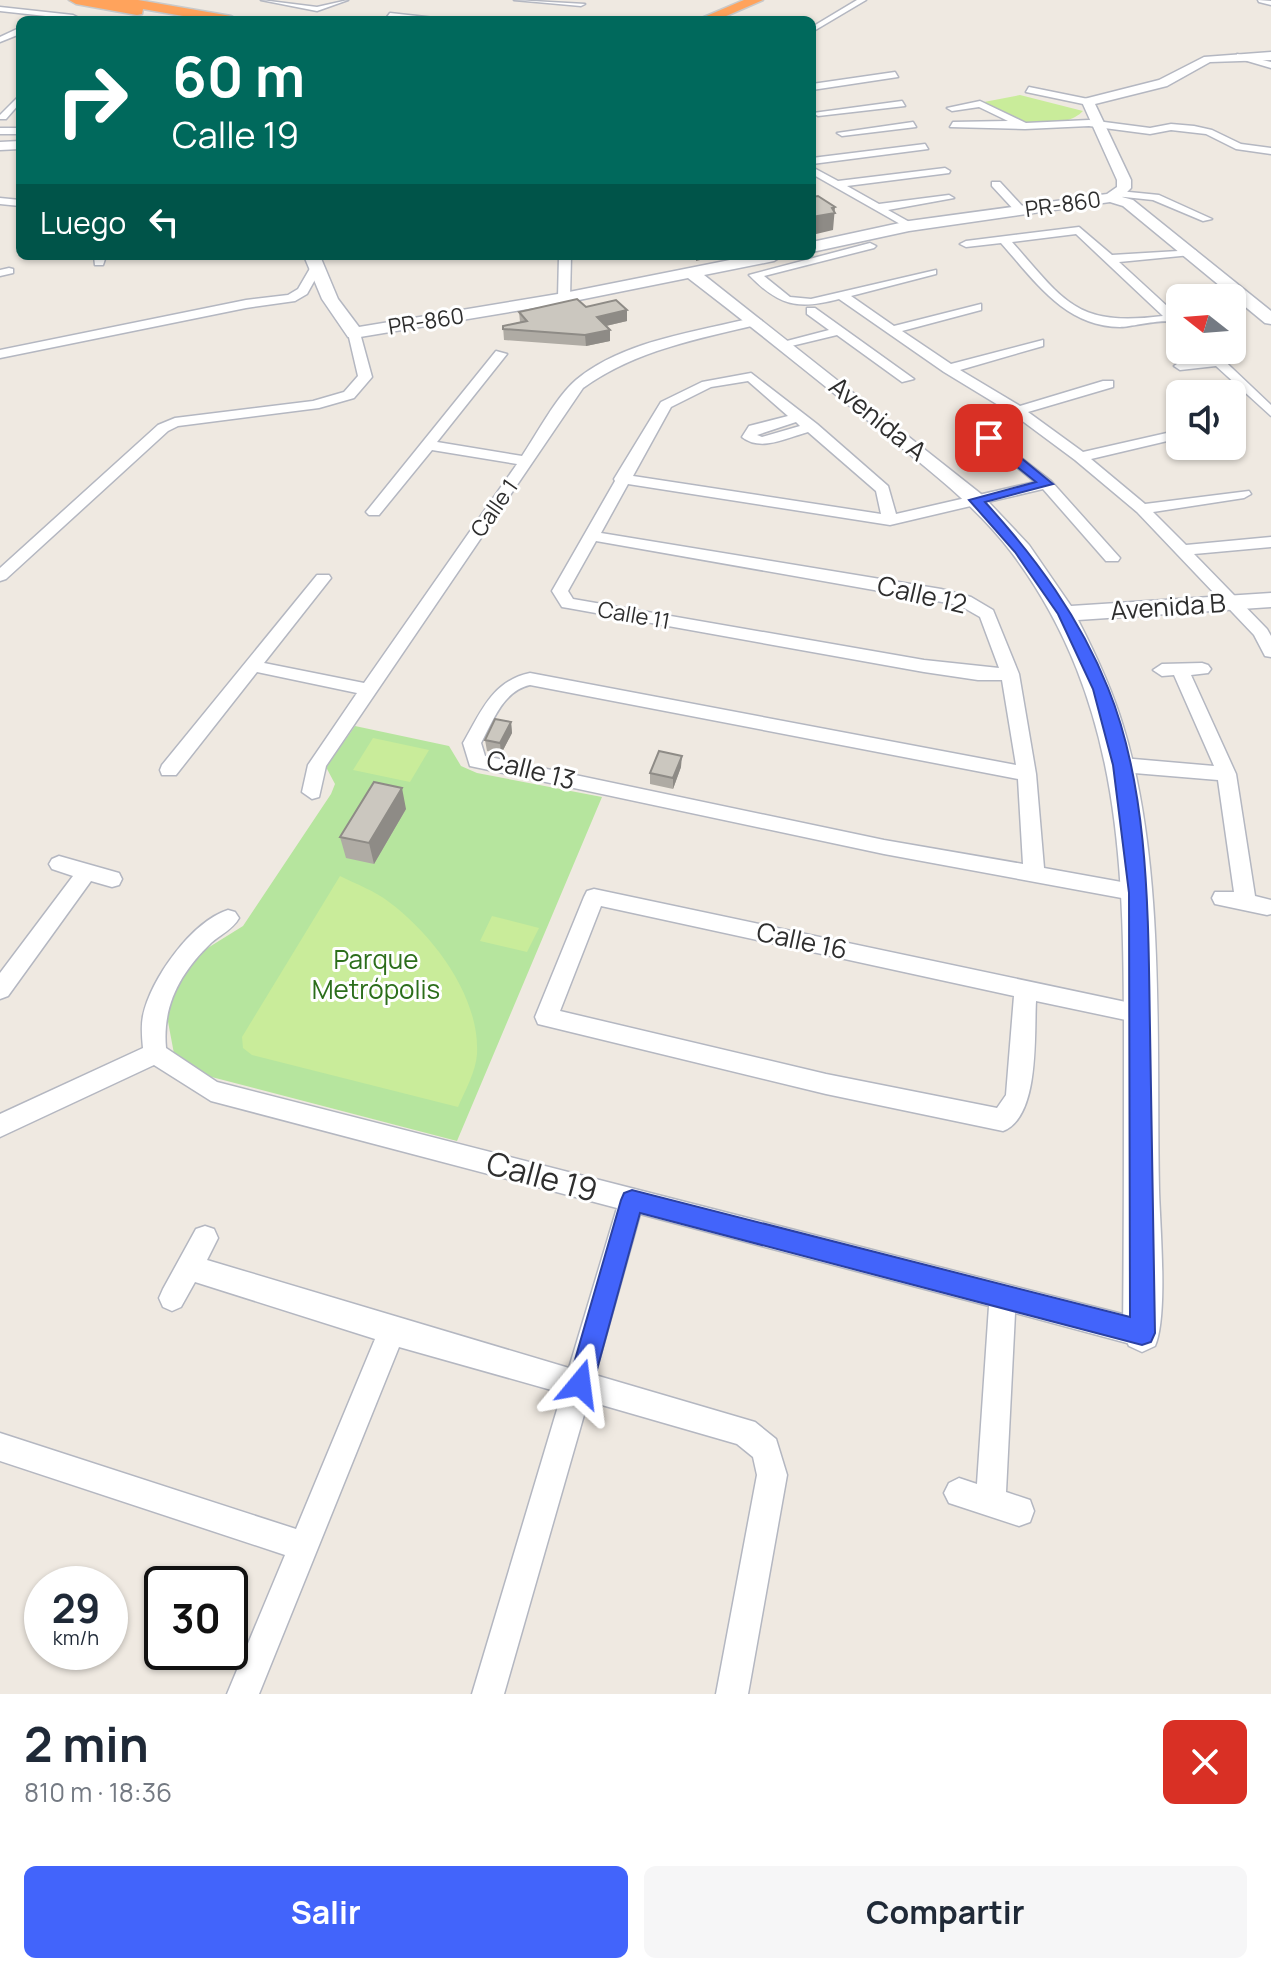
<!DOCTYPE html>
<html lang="es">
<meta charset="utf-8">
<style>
body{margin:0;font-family:Manrope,sans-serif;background:#f6f6f7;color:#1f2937;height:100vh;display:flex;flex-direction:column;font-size:30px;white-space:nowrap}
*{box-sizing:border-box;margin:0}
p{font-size:26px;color:#747a83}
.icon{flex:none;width:44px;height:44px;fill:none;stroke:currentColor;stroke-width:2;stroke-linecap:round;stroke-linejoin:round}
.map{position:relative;height:1694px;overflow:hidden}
.drawer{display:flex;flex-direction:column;background:#fff;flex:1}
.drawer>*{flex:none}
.hud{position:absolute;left:16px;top:16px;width:800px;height:244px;border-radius:12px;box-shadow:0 2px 6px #0004;background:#00695c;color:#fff;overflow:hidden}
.needle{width:52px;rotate:287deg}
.controls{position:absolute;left:1166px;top:284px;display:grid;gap:16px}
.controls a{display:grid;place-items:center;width:80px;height:80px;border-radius:12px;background:#fff;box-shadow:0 2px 6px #0004;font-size:40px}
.speed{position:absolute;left:24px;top:1566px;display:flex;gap:16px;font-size:40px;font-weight:700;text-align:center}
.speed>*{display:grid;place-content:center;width:104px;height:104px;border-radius:50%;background:#fff;box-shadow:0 2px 6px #0004;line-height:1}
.speed small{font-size:20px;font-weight:400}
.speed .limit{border:4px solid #111;border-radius:12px;background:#fff;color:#111}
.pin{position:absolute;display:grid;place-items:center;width:68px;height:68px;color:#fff;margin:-34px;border-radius:16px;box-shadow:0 4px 12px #0006}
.me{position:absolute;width:88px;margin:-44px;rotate:16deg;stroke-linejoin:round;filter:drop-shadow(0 0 6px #0008)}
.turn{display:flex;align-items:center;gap:28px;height:168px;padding:0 24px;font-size:36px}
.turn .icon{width:104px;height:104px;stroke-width:2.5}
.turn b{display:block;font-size:56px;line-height:68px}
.then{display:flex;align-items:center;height:76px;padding:0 24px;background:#0003;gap:16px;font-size:30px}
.round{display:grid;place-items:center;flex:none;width:84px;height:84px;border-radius:12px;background:#f6f6f7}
.summary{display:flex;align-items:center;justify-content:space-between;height:136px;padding:0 24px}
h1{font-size:48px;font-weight:700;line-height:60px}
.cta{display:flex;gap:16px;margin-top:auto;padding:16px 24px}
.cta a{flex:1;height:92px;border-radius:12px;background:#4264fb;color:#fff;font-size:32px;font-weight:700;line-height:92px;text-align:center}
.cta a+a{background:#f6f6f7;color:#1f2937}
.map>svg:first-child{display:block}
.green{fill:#b6e59e}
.pitch{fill:#c9ec9a}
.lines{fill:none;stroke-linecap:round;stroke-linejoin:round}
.street-casing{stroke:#b4b7c1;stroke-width:3}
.secondary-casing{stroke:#b4b7c1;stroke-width:3}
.highway-casing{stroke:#c9c9c9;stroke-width:3}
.street{fill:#fff;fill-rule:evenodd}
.secondary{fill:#fff;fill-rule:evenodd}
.highway{fill:#ffa35c;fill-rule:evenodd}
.wall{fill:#afaba4}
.shaded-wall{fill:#8e8b86}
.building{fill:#cbc7bf;stroke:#8e8b86;stroke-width:2}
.route{fill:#4264fb;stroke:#2b41a3;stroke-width:2}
.labels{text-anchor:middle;stroke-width:6;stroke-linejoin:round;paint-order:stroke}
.far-street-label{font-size:22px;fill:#2e2e2e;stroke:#fff}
.street-label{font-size:26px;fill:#2e2e2e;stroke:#fff}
.park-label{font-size:26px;fill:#2c6e1b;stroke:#fff}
.near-street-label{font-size:32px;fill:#2e2e2e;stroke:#fff}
</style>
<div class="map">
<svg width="1271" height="1694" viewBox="0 0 1271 1694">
<rect width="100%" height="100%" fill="#efe9e1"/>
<path class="green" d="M355,726L449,746L461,766L477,773L602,797L457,1141L200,1074L175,1059L166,1011L177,986L198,954L243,926L331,794L335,784L326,767Z"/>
<path class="pitch" d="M1020,95L1083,111C1072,123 1041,128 1026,123C1012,119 997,109 984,102Z
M373,738L429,750L410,782L353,770Z
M340,876C356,884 375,891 389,902C433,935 480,996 477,1054C476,1071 465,1091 458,1107L252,1055L243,1048L242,1037Z
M492,916L539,928L527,952L480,941Z"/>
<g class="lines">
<defs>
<path id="street" d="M261,0L317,7L348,0L317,11Z
M514,0L585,4L581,6Z
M857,0H866L812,32V27Z
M1258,0L1271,1V5L1259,2Z
M0,7L73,15L77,17L73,19L0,11Z
M390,13L435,18L439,20L387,17Z
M17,29H20V34L0,42V37Z
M1237,54L1271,62V68L1237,58Z
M895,72L898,77L812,90V84Z
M1029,87L1088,99L1093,102L1088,105L1026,92Z
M20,95V103L6,119H0V115Z
M902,101L905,106L818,116L813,113Z
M980,101L1026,123L1089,120L1150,128L1171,124L1194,126L1212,130L1241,144L1271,148V154L1236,149L1206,134L1171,130L1150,134L1089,126L1025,129L950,127L953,122L1008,121L979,107L952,111L947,108Z
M913,122L916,127L842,136L837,133Z
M0,128H20V134H0Z
M925,144L928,149L812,164V158Z
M812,167L838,181L945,168L950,171L949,173L847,186L879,204L949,195L954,198L888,210L913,224V228L909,229L812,174Z
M992,182H1000L1024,208V212H1016L992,186Z
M1119,191L1159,195L1212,219L1203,221L1153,200L1115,196L1114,194Z
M0,198L20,200V206L0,204Z
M1079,227L1112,255L1195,250L1197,252L1191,255L1119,262L1180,318V329C1176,327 1174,323 1170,322C1161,319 1131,327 1120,327C1065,327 1034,280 1001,243L966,247L960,244L966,241ZM1076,234L1163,316C1076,327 1065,302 1012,242Z
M870,243L876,246L874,248L764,276L790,297L811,299L936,270V274L851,296L894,326L981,304V310L902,331L951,364L1043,340V346L960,370L1020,406L1103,381H1113V387L1028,412L1083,452L1180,430V438L1091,459L1145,504L1249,491L1251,494L1244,498L1153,512L1186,545L1271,537V547L1194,554L1267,629L1271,636V657L1265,656L1254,635L1137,512L1075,460L1013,414L944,372L839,299C798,310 779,306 749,275Z
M94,256H106L103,265H95Z
M559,256H571L570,298L564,302L558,298Z
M316,264L322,267L307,294L295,301L246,308L0,358V350L246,300L288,295L298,289L312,265Z
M9,268L13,269V273L0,276V270Z
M807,308H815L914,379L902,382L837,335L783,348V342L829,330L807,314Z
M756,317L762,321L760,324C698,339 636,350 583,388L326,766L319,797L312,799L302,792L308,765L357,693L257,672L176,775H162L160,770L162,765L317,575H329L331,578L264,663L364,683L517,464L432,450L379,515H369L366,512L496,351L507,354L437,442L522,456C537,434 556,397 576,380C624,340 697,332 756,317Z
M354,329L360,333L372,377L354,398L319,408L178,426L168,431L6,579L0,581V568L158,425L175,418L313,401L344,392L358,376L348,333Z
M1200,350H1213L1271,405V416L1216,366L1180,370L1174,366L1180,362L1208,359Z
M751,373L817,424L888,486L896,514L1035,482L966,426L964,423L971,419L1051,481L1120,558L1118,561H1106L1043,489L890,525L628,484L601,533L941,589L971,597L993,610L1019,674L1036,774L1044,868L1138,885L1145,887L1148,893L1145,899L1138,901L884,854L470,766L463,743C481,712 492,681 530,673L1016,765L1002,680H978L924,672L568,608L562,607L552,591L615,481L614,479L661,402L702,382ZM748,381L788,416L749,426L742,437C761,452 786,438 808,432L876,491L881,514L633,476L671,407L711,387ZM796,422L800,426L762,437L757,435ZM596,541L959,605L980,617L999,668L924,660L573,599L568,591ZM530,685L1018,779L1023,864L884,840L485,756L481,743C493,721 503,691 530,685Z
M1202,663L1208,665L1211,669L1208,673L1191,675L1236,774L1255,896L1271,900V914L1267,915L1215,904L1212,898L1215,892H1234L1218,780L1122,772L1113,765L1122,758L1214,766L1174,675L1162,676L1153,670L1162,664Z
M59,856L119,873L122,879L119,885L112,887L91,881L8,996L0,999V973L73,876L52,869L49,864L52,859Z
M594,889L1140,1005L1148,1007L1151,1014L1148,1021L1140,1023L1036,1001C1034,1034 1040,1117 1003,1131L826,1094L538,1024L535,1017L584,897L587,891ZM601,906L1014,996L1006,1095L997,1108L826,1074L560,1011Z
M228,910L235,912L239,918C233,929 220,935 211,943C181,972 162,1005 166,1048L217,1082L1142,1319L1152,1323L1156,1333L1152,1343L1142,1347L1015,1313L1006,1492L1030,1500L1034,1511L1030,1522L1019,1526L949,1503L944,1493L949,1483L959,1478L977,1484L989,1306L640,1214L595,1375L755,1422L776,1439L787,1475L748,1694H716L757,1475L753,1457L737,1444L588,1401L504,1694H472L562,1393L399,1347L259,1694H227L285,1555L0,1461V1433L296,1529L375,1339L195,1282L181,1307L172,1311L163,1307L159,1298L163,1289L196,1229L205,1226L214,1229L218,1238L207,1260L569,1368L617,1208L211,1101L154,1065L0,1137V1114L143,1048C142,1038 141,1026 143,1016C151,979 191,922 228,910Z"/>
<path id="secondary" d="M1271,52V60L1210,62L1167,86L1095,104L1131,180V188L1122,197L1133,200L1271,311V324L1265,323L1123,206L1110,202L909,231L812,252V242L909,221L1107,194L1117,187V180L1082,102L1084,99L1159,80L1204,57Z
M20,141V149L0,150V142Z
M304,256H320L338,299L359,327L564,293L750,256H782L774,261L704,275L981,494L1029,545L1071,606L1271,593V607L1078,620C1096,655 1112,689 1123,726C1166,863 1156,1046 1159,1190C1160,1227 1168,1316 1155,1346L1142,1352L1129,1346L1123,1333C1124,1240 1124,1148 1124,1055C1124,876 1125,704 1012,553C975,504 924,466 877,428C814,377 752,327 688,278L564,303L354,338L348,337L322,299Z"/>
<path id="highway" d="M69,0H138L231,16L238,20H206L143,9L142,14L137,15L76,4Z
M744,0H763L717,20H697Z"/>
</defs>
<use href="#street" class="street-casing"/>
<use href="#secondary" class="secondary-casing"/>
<use href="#highway" class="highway-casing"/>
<use href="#street" class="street"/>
<use href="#secondary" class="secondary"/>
<use href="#highway" class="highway"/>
</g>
<path class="wall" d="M586,307L627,310V321L606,326L610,330V341L586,346L504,340L503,326L520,322L519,312Z
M511,722L512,733L501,754L487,751L485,740Z
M681,767L673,789L650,784V773Z
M406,809L374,864L346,858L340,837Z"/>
<path class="shaded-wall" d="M835,207L833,230L812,235L813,217Z
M696,256H717L696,261Z
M627,310V321L597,328V317Z
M610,330V341L586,346L585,335Z
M511,722L512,733L501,754L500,743Z
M682,756L681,767L673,789V778Z
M402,788L406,809L374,864L369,843Z"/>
<path class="building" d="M818,196L835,207L832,208L835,213L812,217V197Z
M577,299L586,307L616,300L627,310L597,317L610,330L585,335L503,329V326L527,321L519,312Z
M495,719L511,722L500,743L485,740Z
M659,751L682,756L673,778L650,773Z
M374,782L402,788L369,843L340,837Z"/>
<path class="route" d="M985,436H994L1053,484L985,502C1036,558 1080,618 1108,688C1150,791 1148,920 1150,1029C1152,1131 1153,1232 1155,1333L1151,1342L1142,1345L640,1213L593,1384L589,1393L580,1396L571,1393L568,1384L621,1200L624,1193L632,1190L1130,1317L1129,893L1113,765L1093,689L1058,614L1015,552L969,500L1036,482L985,441Z"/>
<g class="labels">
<g class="far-street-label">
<text transform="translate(1063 204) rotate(-8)" y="8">PR-860</text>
<text transform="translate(426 321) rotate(-9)" y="8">PR-860</text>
<text transform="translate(494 508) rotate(-55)" y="8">Calle 1</text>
<text transform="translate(634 615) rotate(10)" y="8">Calle 11</text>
</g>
<g class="street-label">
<text transform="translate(878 419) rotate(39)" y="9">Avenida A</text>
<text transform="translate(922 595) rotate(13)" y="9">Calle 12</text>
<text transform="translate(1168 607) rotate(-4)" y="9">Avenida B</text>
<text transform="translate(531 770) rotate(14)" y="9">Calle 13</text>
<text transform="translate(802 941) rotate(12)" y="9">Calle 16</text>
</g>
<g class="park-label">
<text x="376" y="969">Parque<tspan x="376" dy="30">Metrópolis</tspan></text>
</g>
<g class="near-street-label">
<text transform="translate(542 1177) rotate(15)" y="11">Calle 19</text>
</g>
</g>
</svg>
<div class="controls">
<a><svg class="needle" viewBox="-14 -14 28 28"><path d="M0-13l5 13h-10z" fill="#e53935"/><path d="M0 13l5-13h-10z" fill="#747a83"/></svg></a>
<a><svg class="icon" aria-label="sound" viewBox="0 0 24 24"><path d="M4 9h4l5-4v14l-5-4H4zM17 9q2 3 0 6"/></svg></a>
</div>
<div class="speed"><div>29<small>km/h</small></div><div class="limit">30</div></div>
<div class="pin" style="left:989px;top:438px;background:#d93025"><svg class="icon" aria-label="arrive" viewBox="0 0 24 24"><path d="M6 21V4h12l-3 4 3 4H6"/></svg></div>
<svg class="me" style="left:580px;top:1384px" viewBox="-20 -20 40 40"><path d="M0-17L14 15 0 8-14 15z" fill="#4264fb" stroke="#fff" stroke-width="4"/></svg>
<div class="hud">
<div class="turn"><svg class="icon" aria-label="right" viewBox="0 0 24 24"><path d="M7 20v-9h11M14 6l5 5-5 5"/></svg><div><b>60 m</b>Calle 19</div></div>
<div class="then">Luego<svg class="icon" aria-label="left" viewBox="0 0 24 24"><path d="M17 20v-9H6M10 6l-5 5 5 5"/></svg></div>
</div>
</div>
<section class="drawer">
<div class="summary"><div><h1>2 min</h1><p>810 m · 18:36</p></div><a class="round" style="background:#d93025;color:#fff"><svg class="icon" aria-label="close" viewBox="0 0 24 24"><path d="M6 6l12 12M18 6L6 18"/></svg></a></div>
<div class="cta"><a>Salir</a><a>Compartir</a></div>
</section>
